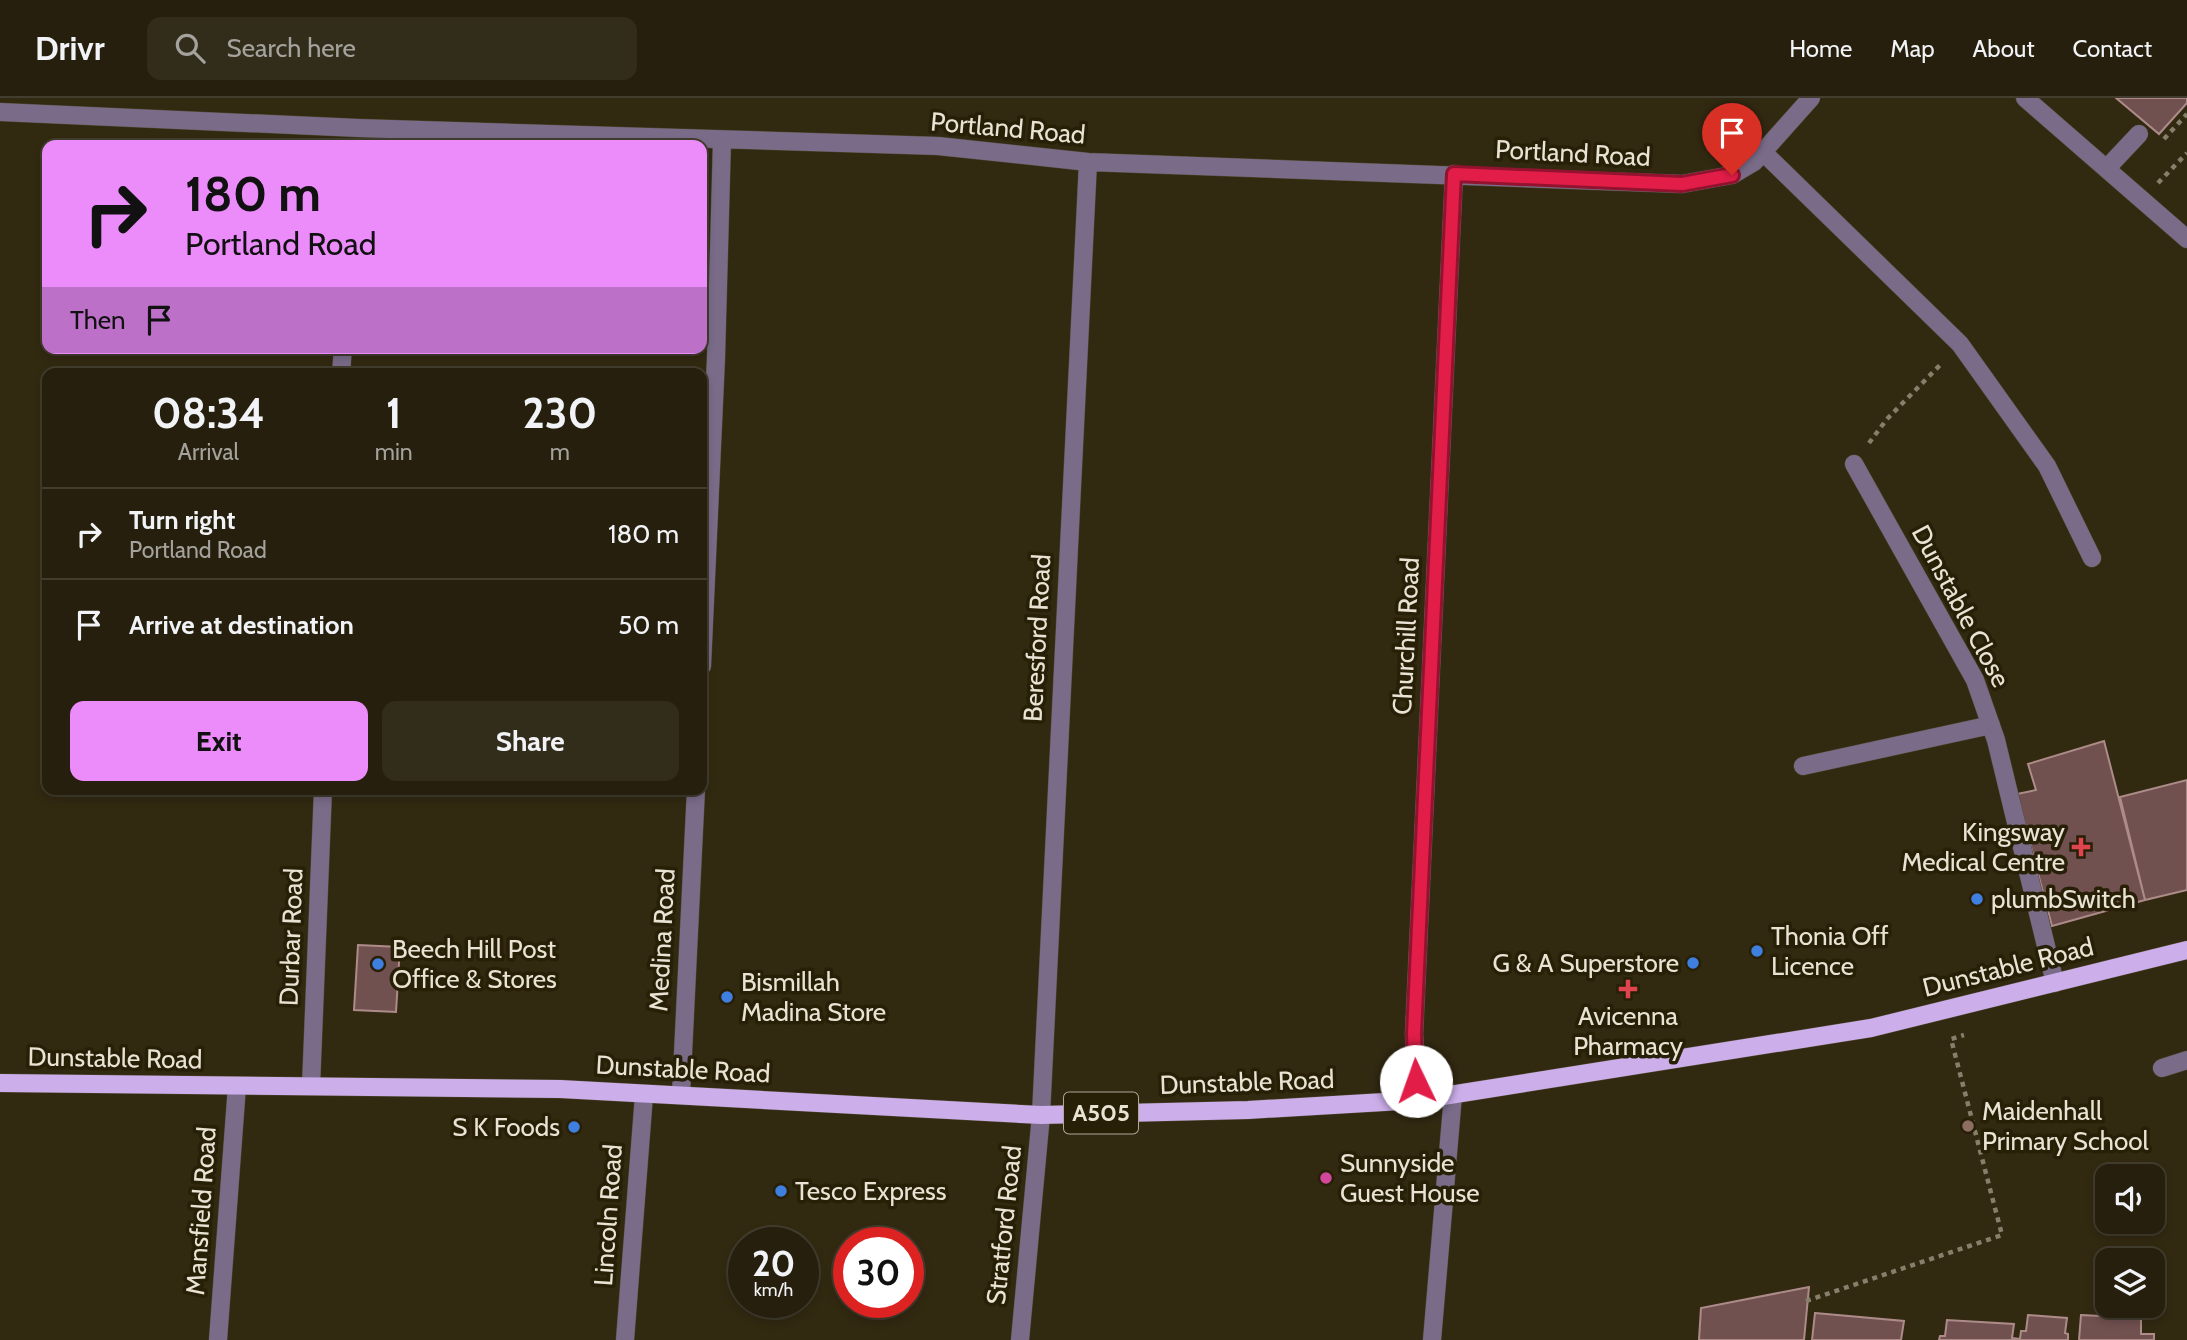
<!DOCTYPE html>
<style>
body{margin:0;font-family:Cabin,sans-serif;background:#322c1b;color:#f1f3f6;height:100vh;display:flex;flex-direction:column;font-size:26px;white-space:nowrap}
*{box-sizing:border-box;margin:0}
p{font-size:23px;color:#a4a29d}
.icon{flex:none;width:38px;height:38px;fill:none;stroke:currentColor;stroke-width:2;stroke-linecap:round;stroke-linejoin:round}
.map{position:relative;flex:1;overflow:hidden}
.drawer{position:absolute;left:42px;top:270px;width:665px;height:427px;display:flex;flex-direction:column;background:#261f0d;border-radius:14px;box-shadow:0 4px 10px #0003,0 0 0 2px #423d2e}
.drawer>*{flex:none}
.hud{position:absolute;left:42px;top:42px;width:665px;height:214px;border-radius:14px;box-shadow:0 4px 10px #0003,0 0 0 2px #423d2e;background:#ec8cfb;color:#111;overflow:hidden}
.controls{position:absolute;left:2095px;top:1066px;display:grid;gap:14px}
.controls a{display:grid;place-items:center;width:70px;height:70px;border-radius:14px;background:#261f0d;box-shadow:0 4px 10px #0003,0 0 0 2px #423d2e;font-size:35px}
.speed{position:absolute;left:728px;top:1129px;display:flex;gap:14px;font-size:35px;font-weight:700;text-align:center}
.speed>*{display:grid;place-content:center;width:91px;height:91px;border-radius:50%;background:#261f0d;box-shadow:0 4px 10px #0003,0 0 0 2px #423d2e;line-height:1}
.speed small{font-size:18px;font-weight:400}
.speed .limit{border:10px solid #d22;background:#fff;color:#111}
.pin{position:absolute;display:grid;place-items:center;width:60px;height:60px;color:#fff;margin:-72px -30px;border-radius:50% 50% 50% 0;rotate:-45deg;box-shadow:0 0 7px #0007}
.pin .icon{rotate:45deg}
.me{position:absolute;width:77px;margin:-38px;rotate:357deg;stroke-linejoin:round;filter:drop-shadow(0 0 5px #0008)}
.turn{display:flex;align-items:center;gap:24px;height:147px;padding:0 28px;font-size:32px}
.turn .icon{width:91px;height:91px;stroke-width:2.5}
.turn b{display:block;font-size:49px;line-height:60px}
.then{display:flex;align-items:center;height:66px;padding:0 28px;background:#0003;gap:14px;font-size:26px}
.eta{display:flex;justify-content:space-evenly;align-items:center;height:119px;text-align:center}
.eta b{font-size:42px;font-weight:700;line-height:49px}
.cta{display:flex;gap:14px;margin-top:auto;padding:14px 28px}
.cta a{flex:1;height:80px;border-radius:14px;background:#ec8cfb;color:#111;font-size:28px;font-weight:700;line-height:80px;text-align:center}
.cta a+a{background:#322c1b;color:#f1f3f6}
ul{padding:0;list-style:none}
li{display:flex;align-items:center;gap:21px;height:91px;padding:0 28px;border-top:2px solid #423d2e}
li div{flex:1}
li b{display:block;font-size:26px}
li em{font-style:normal}
header{display:flex;align-items:center;gap:42px;box-sizing:border-box;height:98px;padding:0 35px;background:#261f0d;border-bottom:2px solid #423d2e}
header strong{font-size:33px}
nav{display:flex;gap:38px;margin-inline-start:auto;font-size:24px}
.search{width:490px;height:63px;background:#322c1b;display:flex;align-items:center;gap:18px;box-sizing:border-box;padding:0 24px;border-radius:14px;color:#a4a29d;font-size:26px}
.map>svg:first-child{display:block}
.building{fill:#715150;stroke:#ac8b89;stroke-width:2}
.lines{fill:none;stroke-linecap:round;stroke-linejoin:round}
.minor-casing{stroke:#4f4730;stroke-width:19}
.major-casing{stroke:#4f4730;stroke-width:19}
.path{stroke:#877f6b;stroke-width:4.5;stroke-dasharray:5 5;stroke-linecap:butt}
.minor{stroke:#7a6c89;stroke-width:18}
.major{stroke:#ccafea;stroke-width:18}
.route-casing{stroke:#92132f;stroke-width:18}
.route{stroke:#e11d48;stroke-width:12}
.health-dot{fill:#e0444e;stroke:#281f07;stroke-width:2.5}
.shop-dot{fill:#3f7fe0;stroke:#281f07;stroke-width:2.5}
.education-dot{fill:#8d6e63;stroke:#281f07;stroke-width:2.5}
.hotel-dot{fill:#d1479c;stroke:#281f07;stroke-width:2.5}
.labels{text-anchor:middle;stroke-width:7;stroke-linejoin:round;paint-order:stroke}
.shield{fill:#281f07;stroke:#afa896;stroke-width:2}
.shield-label{font-size:24px;font-weight:bold;fill:#e9e3d4}
.street-label{font-size:26px;fill:#e9e3d4;stroke:#281f07}
.poi-label{font-size:26px;fill:#e9e3d4;stroke:#281f07;text-anchor:start}
</style>
<header>
<strong>Drivr</strong>
<div class="search"><svg class="icon" aria-label="search" viewBox="0 0 24 24"><circle cx="10" cy="10" r="6"/><path d="M15 15l6 6"/></svg>Search here</div>
<nav><a>Home</a><a>Map</a><a>About</a><a>Contact</a></nav>
</header>
<div class="map">
<svg width="2187" height="1242" viewBox="0 0 2187 1242">
<rect width="100%" height="100%" fill="#322911"/>
<path class="building" d="M2116,0H2187V5L2159,36Z
M2104,643L2145,802L2052,828L2017,696L2036,692L2028,666Z
M2187,682V792L2145,802L2120,699Z
M358,847L400,849L396,914L354,912Z
M1809,1189L1804,1242H1699L1701,1210Z
M1815,1215L1904,1223L1901,1242H1812Z
M2028,1217L2067,1220L2065,1235L2068,1236V1242H1939L1940,1238H1945L1947,1222L2014,1226L2012,1240L2020,1241L2021,1233H2026Z
M2081,1217L2141,1220V1236H2154V1242H2079Z"/>
<g class="lines">
<defs>
<path id="minor" d="M2025,0L2187,141
M0,14L358,30L938,48L1088,64L1682,86L1732,77L1754,64L1811,0
M1763,54L1960,246L2047,368L2092,460
M2107,70L2139,36
M341,275L343,250
M1854,366L1975,582L1996,642L2055,885
M702,568L716,260L722,42
M1803,668L1991,627
M2162,970L2187,962
M311,988L323,691
M681,996L696,691
M1418,1002L1414,936L1454,76
M218,1242L237,988
M625,1242L644,997
M1020,1242L1041,1017L1088,64
M1432,1242L1453,997"/>
<path id="major" d="M0,985L560,991L1041,1017L1248,1012L1418,1002L1871,930L2187,852"/>
</defs>
<use href="#minor" class="minor-casing"/>
<use href="#major" class="major-casing"/>
<path class="path" d="M2164,41L2187,16
M2158,85L2187,55
M1869,345L1887,321L1943,264
M1806,1203L2002,1137L1951,941L1964,937"/>
<use href="#minor" class="minor"/>
<use href="#major" class="major"/>
</g>
<g class="lines">
<defs>
<path id="route" d="M1416,983L1414,936L1454,76L1682,86L1732,77"/>
</defs>
<use href="#route" class="route-casing"/>
<use href="#route" class="route"/>
</g>
<g class="health-dot">
<path d="M2077.5 738.5h7v7h7v7h-7v7h-7v-7h-7v-7h7z"/>
<path d="M1624.5 880.5h7v7h7v7h-7v7h-7v-7h-7v-7h7z"/>
</g>
<g class="shop-dot">
<circle cx="1977" cy="801" r="7"/>
<circle cx="1757" cy="853" r="7"/>
<circle cx="1693" cy="865" r="7"/>
<circle cx="378" cy="866" r="7"/>
<circle cx="727" cy="899" r="7"/>
<circle cx="574" cy="1029" r="7"/>
<circle cx="781" cy="1093" r="7"/>
</g>
<circle class="education-dot" cx="1968" cy="1028" r="7"/>
<circle class="hotel-dot" cx="1326" cy="1080" r="7"/>
<g class="labels">
<rect class="shield" x="1064" y="994.5" width="74" height="41" rx="5"/>
<g class="shield-label">
<text x="1101" y="1023">A505</text>
</g>
<g class="street-label">
<text transform="translate(1008 30) rotate(5)" y="9">Portland Road</text>
<text transform="translate(1573 55) rotate(3)" y="9">Portland Road</text>
<text transform="translate(1961 508) rotate(62)" y="9">Dunstable Close</text>
<text transform="translate(1406 538) rotate(-87)" y="9">Churchill Road</text>
<text transform="translate(1037 540) rotate(-87)" y="9">Beresford Road</text>
<text transform="translate(291 839) rotate(-88)" y="9">Durbar Road</text>
<text transform="translate(662 842) rotate(-87)" y="9">Medina Road</text>
<text transform="translate(2008 869) rotate(-14)" y="9">Dunstable Road</text>
<text transform="translate(115 960) rotate(1)" y="9">Dunstable Road</text>
<text transform="translate(683 971) rotate(3)" y="9">Dunstable Road</text>
<text transform="translate(1247 984) rotate(-2)" y="9">Dunstable Road</text>
<text transform="translate(201 1113) rotate(-86)" y="9">Mansfield Road</text>
<text transform="translate(608 1117) rotate(-86)" y="9">Lincoln Road</text>
<text transform="translate(1004 1127) rotate(-84)" y="9">Stratford Road</text>
</g>
<g class="poi-label">
<text x="2065" y="743" text-anchor="end">Kingsway<tspan x="2065" dy="30">Medical Centre</tspan></text>
<text x="1991" y="810">plumbSwitch</text>
<text x="1771" y="847">Thonia Off<tspan x="1771" dy="30">Licence</tspan></text>
<text x="392" y="860">Beech Hill Post<tspan x="392" dy="30">Office &amp; Stores</tspan></text>
<text x="1679" y="874" text-anchor="end">G &amp; A Superstore</text>
<text x="741" y="893">Bismillah<tspan x="741" dy="30">Madina Store</tspan></text>
<text x="1628" y="927" text-anchor="middle">Avicenna<tspan x="1628" dy="30">Pharmacy</tspan></text>
<text x="1982" y="1022">Maidenhall<tspan x="1982" dy="30">Primary School</tspan></text>
<text x="560" y="1038" text-anchor="end">S K Foods</text>
<text x="1340" y="1074">Sunnyside<tspan x="1340" dy="30">Guest House</tspan></text>
<text x="795" y="1102">Tesco Express</text>
</g>
</g>
</svg>
<div class="controls">
<a><svg class="icon" aria-label="sound" viewBox="0 0 24 24"><path d="M4 9h4l5-4v14l-5-4H4zM17 9q2 3 0 6"/></svg></a>
<a><svg class="icon" aria-label="layers" viewBox="0 0 24 24"><path d="M12 4l9 5-9 5-9-5zM3 14l9 5 9-5"/></svg></a>
</div>
<div class="speed"><div>20<small>km/h</small></div><div class="limit">30</div></div>
<div class="pin" style="left:1732px;top:77px;background:#d93025"><svg class="icon" aria-label="arrive" viewBox="0 0 24 24"><path d="M6 21V4h12l-3 4 3 4H6"/></svg></div>
<svg class="me" style="left:1416px;top:983px" viewBox="-20 -20 40 40"><circle r="19" fill="#fff"/><path d="M0-13L10 11 0 6-10 11z" fill="#e11d48"/></svg>
<div class="hud">
<div class="turn"><svg class="icon" aria-label="right" viewBox="0 0 24 24"><path d="M7 20v-9h11M14 6l5 5-5 5"/></svg><div><b>180 m</b>Portland Road</div></div>
<div class="then">Then<svg class="icon" aria-label="arrive" viewBox="0 0 24 24"><path d="M6 21V4h12l-3 4 3 4H6"/></svg></div>
</div>
<section class="drawer">
<div class="eta">
<div><b>08:34</b><p>Arrival</p></div>
<div><b>1</b><p>min</p></div>
<div><b>230</b><p>m</p></div>
</div>
<ul>
<li><svg class="icon" aria-label="right" viewBox="0 0 24 24"><path d="M7 20v-9h11M14 6l5 5-5 5"/></svg><div><b>Turn right</b><p>Portland Road</p></div><em>180 m</em></li>
<li><svg class="icon" aria-label="arrive" viewBox="0 0 24 24"><path d="M6 21V4h12l-3 4 3 4H6"/></svg><div><b>Arrive at destination</b></div><em>50 m</em></li>
</ul>
<div class="cta"><a>Exit</a><a>Share</a></div>
</section>
</div>
